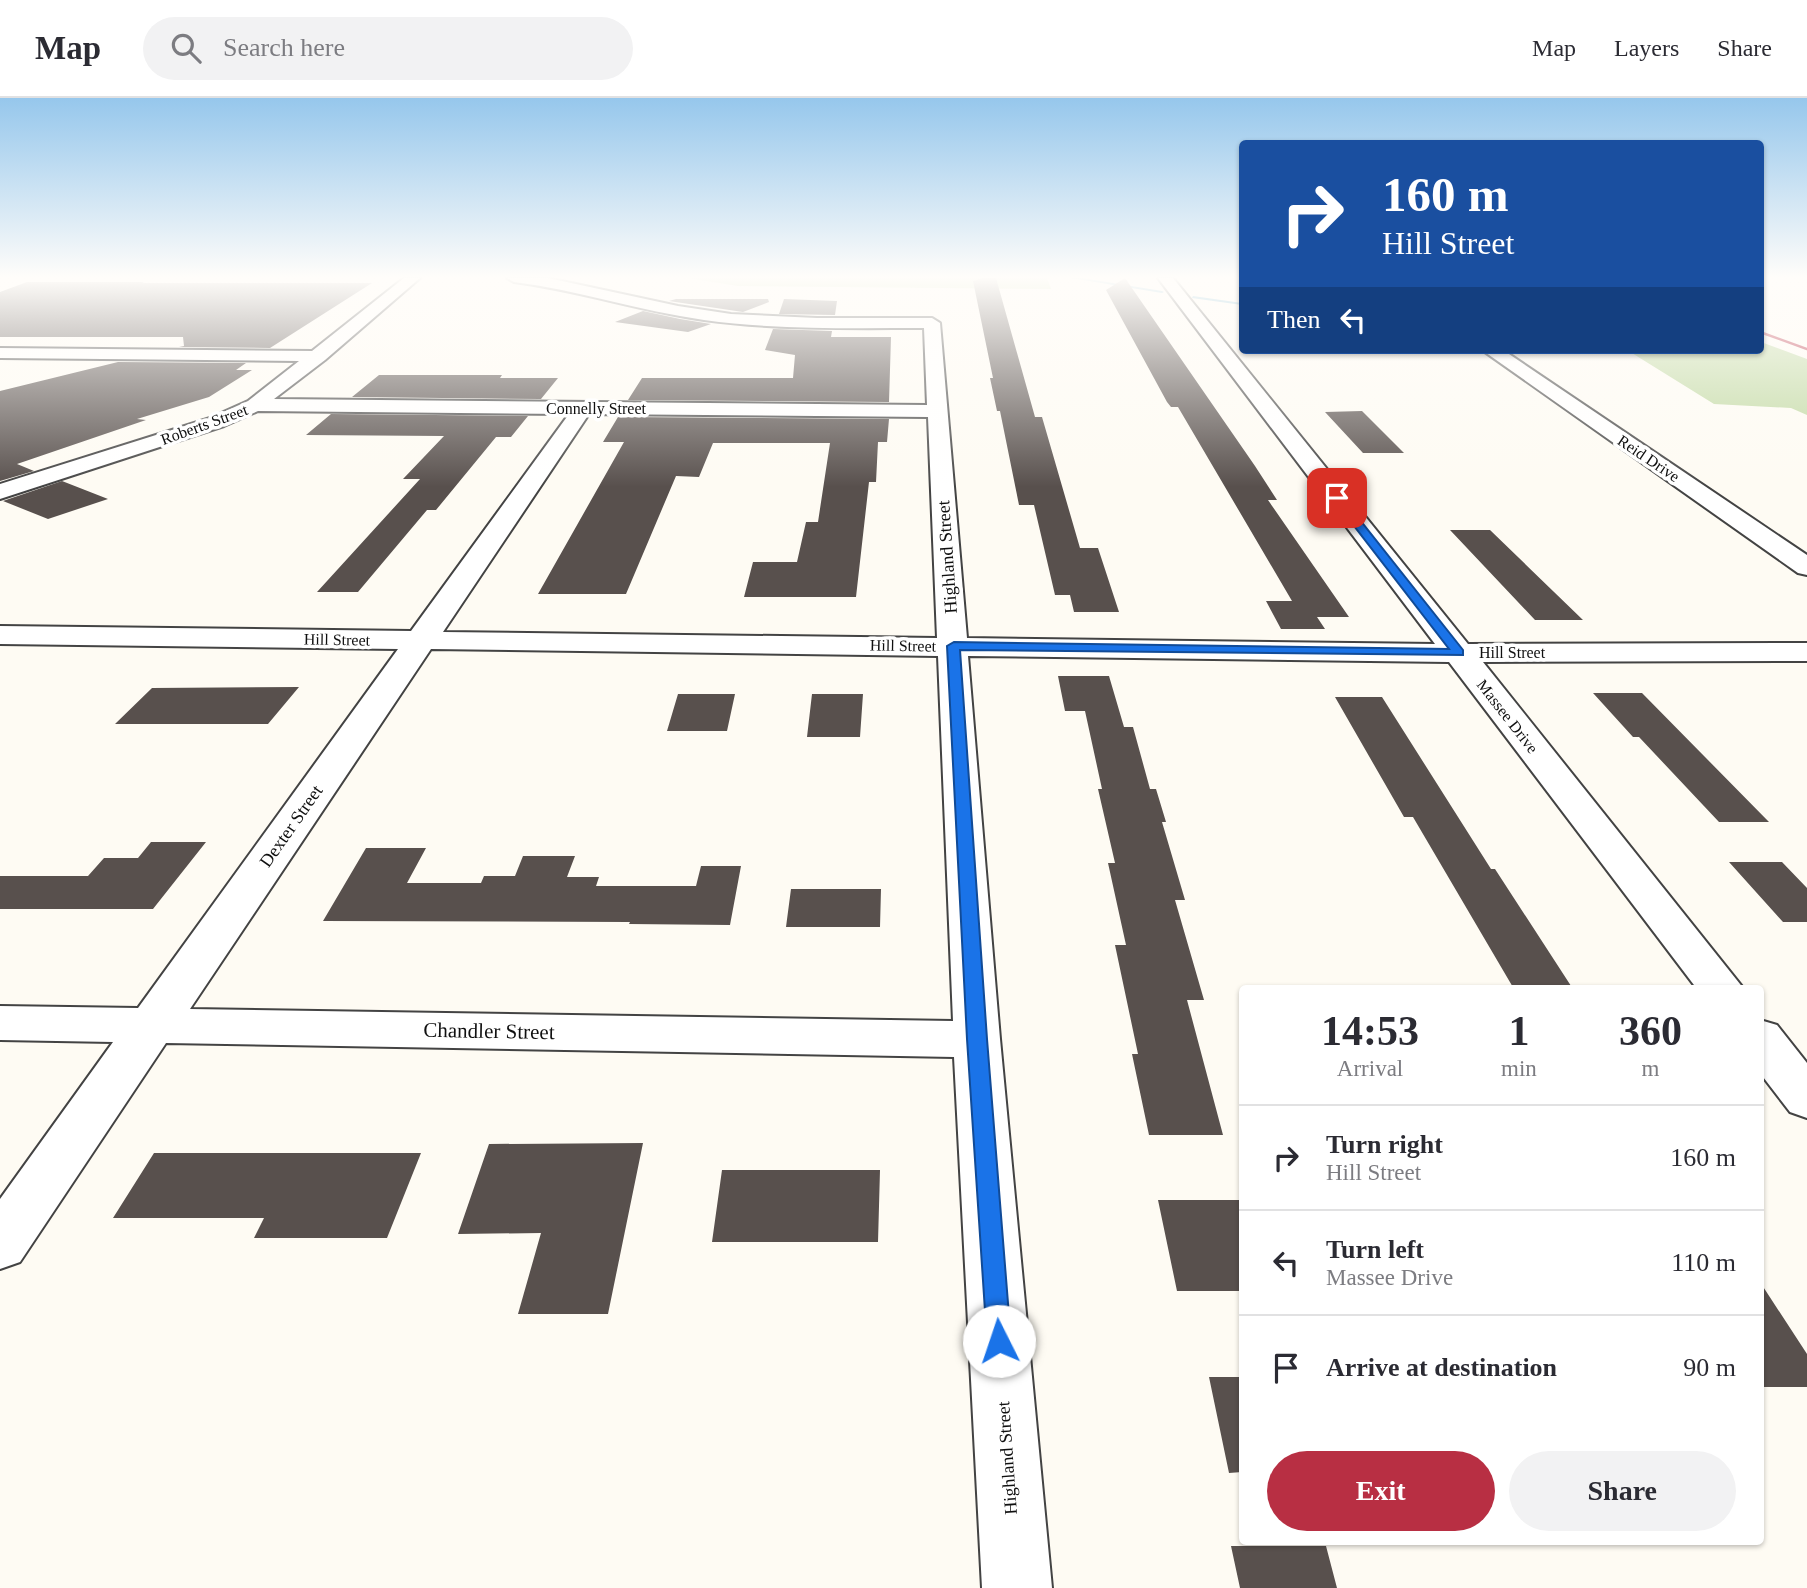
<!DOCTYPE html>
<style>
body{margin:0;font-family:Georgia,serif;background:#f2f2f3;color:#2b2b33;height:100vh;display:flex;flex-direction:column;font-size:26px;white-space:nowrap}
*{box-sizing:border-box;margin:0}
p{font-size:23px;color:#7c7c81}
.icon{flex:none;width:38px;height:38px;fill:none;stroke:currentColor;stroke-width:2;stroke-linecap:round;stroke-linejoin:round}
.map{position:relative;flex:1;overflow:hidden}
.side{position:absolute;left:1239px;top:887px;width:525px;height:560px;display:flex;flex-direction:column;background:#fff;border-radius:7px;box-shadow:0 2px 5px #0004}
.side>*{flex:none}
.guide{position:absolute;left:1239px;top:42px;width:525px;height:214px;border-radius:7px;box-shadow:0 2px 5px #0004;background:#1a4fa0;color:#fff;overflow:hidden}
.pin{position:absolute;display:grid;place-items:center;width:60px;height:60px;color:#fff;margin:-30px;border-radius:14px;box-shadow:0 4px 10px #0006}
.me{position:absolute;width:77px;margin:-38px;rotate:356deg;stroke-linejoin:round;filter:drop-shadow(0 0 5px #0008)}
.turn{display:flex;align-items:center;gap:24px;height:147px;padding:0 28px;font-size:32px}
.turn .icon{width:91px;height:91px;stroke-width:2.5}
.turn b{display:block;font-size:49px;line-height:60px}
.then{display:flex;align-items:center;height:66px;padding:0 28px;background:#0003;gap:14px;font-size:26px}
.eta{display:flex;justify-content:space-evenly;align-items:center;height:119px;text-align:center}
.eta b{font-size:42px;font-weight:600;line-height:49px}
.action{display:flex;gap:14px;margin-top:auto;padding:14px 28px}
.action a{flex:1;height:80px;border-radius:42px;background:#b82f43;color:#fff;font-size:28px;font-weight:600;line-height:80px;text-align:center}
.action a+a{background:#f2f2f3;color:#2b2b33}
ul{padding:0;list-style:none}
li{display:flex;align-items:center;gap:21px;height:105px;padding:0 28px;border-top:2px solid #e1e1e2}
li div{flex:1}
li b{display:block;font-size:26px}
li em{font-style:normal}
header{display:flex;align-items:center;gap:42px;box-sizing:border-box;height:98px;padding:0 35px;background:#fff;border-bottom:2px solid #e1e1e2}
header strong{font-size:33px}
nav{display:flex;gap:38px;margin-inline-start:auto;font-size:24px}
.search{width:490px;height:63px;background:#f2f2f3;display:flex;align-items:center;gap:18px;box-sizing:border-box;padding:0 24px;border-radius:38px;color:#7c7c81;font-size:26px}
.map>svg:first-child{display:block}
.forest{fill:#bed79e}
.lines{fill:none;stroke-linecap:round;stroke-linejoin:round}
.stream{fill:#469fc5;fill-rule:evenodd}
.building{fill:#58504d}
.street-casing{stroke:#434343;stroke-width:4}
.street{fill:#fff;fill-rule:evenodd}
.rail{stroke:#b82f43;stroke-width:2.5}
.route{fill:#1a73e8;stroke:#114b97;stroke-width:2}
.labels{text-anchor:middle;stroke-width:7;stroke-linejoin:round;paint-order:stroke}
.far-street-label{font-size:16px;fill:#101010;stroke:#fff}
.street-label{font-size:18px;fill:#101010;stroke:#fff}
.near-street-label{font-size:21px;fill:#101010;stroke:#fff}
</style>
<header>
<strong>Map</strong>
<div class="search"><svg class="icon" aria-label="search" viewBox="0 0 24 24"><circle cx="10" cy="10" r="6"/><path d="M15 15l6 6"/></svg>Search here</div>
<nav><a>Map</a><a>Layers</a><a>Share</a></nav>
</header>
<div class="map">
<svg width="1807" height="1490" viewBox="0 0 1807 1490">
<rect width="100%" height="100%" fill="#fefbf3"/>
<path class="forest" d="M688,180H1047L1051,191L738,188Z
M1761,244L1807,261V317L1791,310L1714,306L1627,252H1760Z"/>
<g class="lines">
<path class="stream" d="M1082,180L1162,193L1164,194L1162,195L1071,180Z
M1193,198L1242,205V207L1192,200Z"/>
</g>
<path class="building" d="M983,180H996L1035,319H1042L1080,450H1098L1119,514H1074L1070,497H1055L1034,407H1019L1000,313H997L990,280H993L973,183Z
M1125,180L1255,368L1277,402H1268L1349,519H1317L1325,531H1281L1266,503H1292L1178,309H1171L1167,304L1106,192Z
M27,184H144L142,185H372L270,250L179,249L184,248L183,239H0V194Z
M676,201H768L769,204L743,214L669,203Z
M784,201L837,203L835,217L779,216Z
M643,213L680,221L711,226L688,234L615,224Z
M773,231L832,233L831,239H891L889,304L628,302L642,280H793L795,257L765,252Z
M118,264L246,265L236,272H252L209,299L137,321L146,322L17,366L34,373L0,383V293Z
M379,277H502L500,280H558L541,301L352,299Z
M1362,313L1404,355H1363L1325,314Z
M331,316L528,318L511,339H496L436,412H427L358,494H317L420,381H403L444,338L306,337Z
M618,319L889,321L887,344H878L876,384H869L856,499H744L753,464H797L806,424H818L830,345H713L699,379L676,378L626,496H538L624,344H603Z
M62,383L108,401L48,421L3,403Z
M1450,432H1490L1583,522H1535Z
M1058,578H1109L1124,629H1133L1150,691H1156L1166,724H1162L1185,802H1175L1204,902H1187L1223,1037H1149L1132,956H1138L1115,847H1126L1108,765H1115L1098,691H1102L1085,613H1065Z
M299,589L268,626H115L152,590Z
M1593,595H1642L1769,724H1719L1639,639H1633Z
M678,596H735L727,633H667Z
M812,596H863L860,639H807Z
M1335,599H1382L1491,771H1495L1573,891H1514L1413,719H1404Z
M151,744H206L153,811H0V778H88L104,760H138Z
M366,750H426L407,785H481L484,778H515L523,758H575L567,779H599L596,788H696L701,768H741L730,827L629,826L630,824L323,823Z
M1729,764H1782L1807,790V824H1783Z
M791,791H881L880,829H786Z
M643,1045L608,1216H518L541,1135L458,1136L489,1046Z
M154,1055H421L387,1140H254L264,1120H113Z
M722,1072H880L878,1144H712Z
M1158,1102H1242V1193H1177Z
M1760,1184L1807,1256V1289H1760Z
M1209,1279H1242V1374L1229,1375Z
M1231,1448H1326L1337,1490H1240Z"/>
<g class="lines">
<defs>
<path id="street" d="M404,180H420L325,262L274,301L927,307L924,230C851,230 777,232 704,222C640,213 578,192 514,184L507,180H548L678,208L731,216L817,220H932L940,225L967,540L1435,546L1158,180H1173L1468,546L1807,545V563L1483,564L1744,891H1697L1449,564L968,558L1000,941L1052,1490H982L954,959L166,945L20,1164L0,1171V1101L113,944L0,942V908L138,910L398,551L0,546V528L411,533L569,316L258,313L224,328L0,401V386L210,320L248,303L299,263L0,260V250L312,253ZM589,316L928,319L937,540L443,534ZM431,551L938,558L953,923L190,911Z
M1482,252H1503L1807,457V477L1798,475Z
M1760,922L1777,927L1807,965V1020L1790,1014L1760,975Z"/>
</defs>
<use href="#street" class="street-casing"/>
<use href="#street" class="street"/>
<path class="rail" d="M1760,234L1807,251"/>
</g>
<linearGradient id="sky" x2="0" y2="1"><stop stop-color="#96c7ec"/><stop offset="0.46" stop-color="#fffdfa"/><stop offset="1" stop-color="#fffdfa" stop-opacity="0"/></linearGradient>
<rect width="1807" height="389" fill="url(#sky)"/>
<path class="route" d="M1334,398H1341L1463,552V557L960,552L987,941L1011,1243L1008,1252L999,1255L990,1252L987,1243L967,941L947,548L954,544L1449,551L1334,402Z"/>
<g class="labels">
<g class="far-street-label">
<text x="596" y="316">Connelly Street</text>
<text transform="translate(204 326) rotate(-20)" y="6">Roberts Street</text>
<text transform="translate(1649 360) rotate(34)" y="6">Reid Drive</text>
<text transform="translate(337 541) rotate(1)" y="6">Hill Street</text>
<text transform="translate(903 547) rotate(1)" y="6">Hill Street</text>
<text x="1512" y="560">Hill Street</text>
<text transform="translate(1508 618) rotate(52)" y="6">Massee Drive</text>
</g>
<g class="street-label">
<text transform="translate(947 459) rotate(-94)" y="6">Highland Street</text>
<text transform="translate(291 728) rotate(-55)" y="6">Dexter Street</text>
<text transform="translate(1007 1360) rotate(-94)" y="6">Highland Street</text>
</g>
<g class="near-street-label">
<text transform="translate(489 933) rotate(1)" y="7">Chandler Street</text>
</g>
</g>
</svg>
<div class="pin" style="left:1337px;top:400px;background:#d93025"><svg class="icon" aria-label="arrive" viewBox="0 0 24 24"><path d="M6 21V4h12l-3 4 3 4H6"/></svg></div>
<svg class="me" style="left:999px;top:1243px" viewBox="-20 -20 40 40"><circle r="19" fill="#fff"/><path d="M0-13L10 11 0 6-10 11z" fill="#1a73e8"/></svg>
<div class="guide">
<div class="turn"><svg class="icon" aria-label="right" viewBox="0 0 24 24"><path d="M7 20v-9h11M14 6l5 5-5 5"/></svg><div><b>160 m</b>Hill Street</div></div>
<div class="then">Then<svg class="icon" aria-label="left" viewBox="0 0 24 24"><path d="M17 20v-9H6M10 6l-5 5 5 5"/></svg></div>
</div>
<section class="side">
<div class="eta">
<div><b>14:53</b><p>Arrival</p></div>
<div><b>1</b><p>min</p></div>
<div><b>360</b><p>m</p></div>
</div>
<ul>
<li><svg class="icon" aria-label="right" viewBox="0 0 24 24"><path d="M7 20v-9h11M14 6l5 5-5 5"/></svg><div><b>Turn right</b><p>Hill Street</p></div><em>160 m</em></li>
<li><svg class="icon" aria-label="left" viewBox="0 0 24 24"><path d="M17 20v-9H6M10 6l-5 5 5 5"/></svg><div><b>Turn left</b><p>Massee Drive</p></div><em>110 m</em></li>
<li><svg class="icon" aria-label="arrive" viewBox="0 0 24 24"><path d="M6 21V4h12l-3 4 3 4H6"/></svg><div><b>Arrive at destination</b></div><em>90 m</em></li>
</ul>
<div class="action"><a>Exit</a><a>Share</a></div>
</section>
</div>
